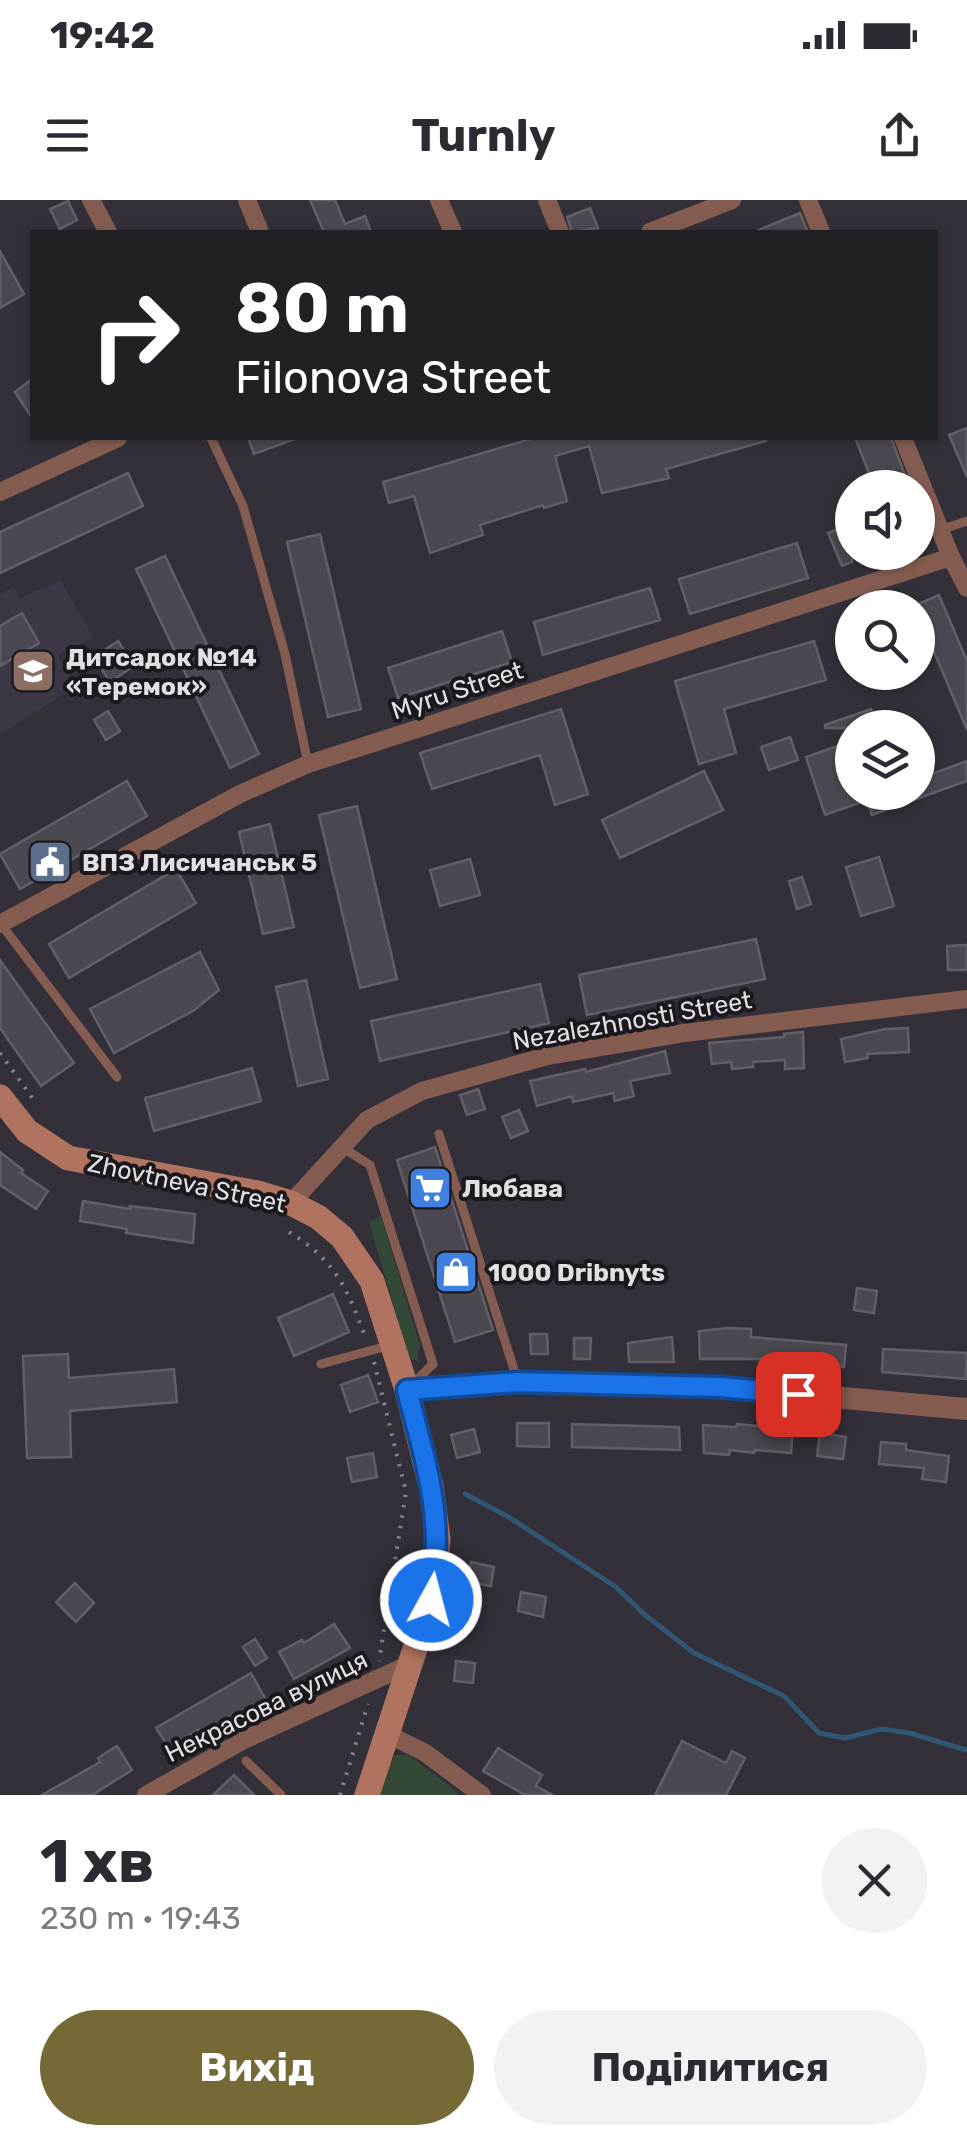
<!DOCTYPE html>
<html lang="uk">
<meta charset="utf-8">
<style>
body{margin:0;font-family:Rubik,sans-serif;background:#f2f2f3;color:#2b2b33;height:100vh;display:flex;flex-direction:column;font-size:38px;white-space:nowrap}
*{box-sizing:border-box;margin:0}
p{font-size:32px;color:#7c7c81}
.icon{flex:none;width:55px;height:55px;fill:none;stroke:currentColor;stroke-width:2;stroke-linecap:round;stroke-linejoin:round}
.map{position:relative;height:1595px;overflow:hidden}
.side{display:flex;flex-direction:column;background:#fff;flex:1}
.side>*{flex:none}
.guide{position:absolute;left:30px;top:30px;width:908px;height:210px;border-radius:0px;box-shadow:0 2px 8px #0004;background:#202124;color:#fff;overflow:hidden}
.fabs{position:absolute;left:835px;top:270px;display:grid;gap:20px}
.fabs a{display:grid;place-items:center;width:100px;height:100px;border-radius:50%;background:#fff;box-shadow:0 2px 8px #0004;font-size:50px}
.pin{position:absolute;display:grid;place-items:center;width:85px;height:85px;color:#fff;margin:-42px;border-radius:20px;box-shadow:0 5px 15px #0006}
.me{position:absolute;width:110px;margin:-55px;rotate:7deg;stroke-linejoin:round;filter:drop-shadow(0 0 8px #0008)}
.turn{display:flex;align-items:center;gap:35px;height:210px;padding:0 40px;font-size:45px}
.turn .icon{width:130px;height:130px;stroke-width:2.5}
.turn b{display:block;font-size:70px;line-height:85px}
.round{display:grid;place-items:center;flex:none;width:105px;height:105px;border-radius:52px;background:#f2f2f3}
.overview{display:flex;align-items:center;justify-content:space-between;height:170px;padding:0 40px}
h1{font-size:60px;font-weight:700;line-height:75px}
.cta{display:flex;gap:20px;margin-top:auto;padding:20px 40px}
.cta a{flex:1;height:115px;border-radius:60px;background:#756a35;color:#fff;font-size:40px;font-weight:700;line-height:115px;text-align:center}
.cta a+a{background:#f2f2f3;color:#2b2b33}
.status{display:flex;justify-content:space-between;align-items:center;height:70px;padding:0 50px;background:#fff;direction:ltr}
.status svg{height:28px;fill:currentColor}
header{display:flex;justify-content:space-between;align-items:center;height:130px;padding:0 40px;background:#fff;font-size:45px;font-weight:700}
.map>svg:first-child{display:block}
.built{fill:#3d3746}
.green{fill:#344837}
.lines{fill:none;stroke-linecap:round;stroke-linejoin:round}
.stream{stroke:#305671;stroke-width:5}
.building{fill:#4c4851;stroke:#625f68;stroke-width:2.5}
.path{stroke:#848188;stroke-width:4;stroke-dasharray:2.5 8;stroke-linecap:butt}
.service{stroke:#845d50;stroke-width:9}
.minor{stroke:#845d50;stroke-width:18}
.tertiary{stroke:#845d50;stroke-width:22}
.secondary{stroke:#b0735f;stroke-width:25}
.route-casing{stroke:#114b97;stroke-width:25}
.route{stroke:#1a73e8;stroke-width:18}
.labels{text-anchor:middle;stroke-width:8;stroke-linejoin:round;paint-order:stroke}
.poi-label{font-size:25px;font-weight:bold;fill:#e1dfe4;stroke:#1b191d;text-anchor:start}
.street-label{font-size:25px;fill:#e1dfe4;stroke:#1b191d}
</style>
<div class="status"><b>19:42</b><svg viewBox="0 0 49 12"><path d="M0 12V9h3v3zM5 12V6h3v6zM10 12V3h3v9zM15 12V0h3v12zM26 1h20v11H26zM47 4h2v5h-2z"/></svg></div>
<header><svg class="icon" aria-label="menu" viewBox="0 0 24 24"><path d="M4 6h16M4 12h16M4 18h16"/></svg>Turnly<svg class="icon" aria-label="share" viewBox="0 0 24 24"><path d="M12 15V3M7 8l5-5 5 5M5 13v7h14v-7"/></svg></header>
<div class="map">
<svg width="967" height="1595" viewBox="0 0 967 1595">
<rect width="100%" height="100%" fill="#343039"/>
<path class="built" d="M61,380L93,438L58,455L74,487L0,535V394L14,387L20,398Z"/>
<path class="green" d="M381,1016L420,1145L417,1161L409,1158L369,1022Z
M395,1555H410C426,1571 444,1579 459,1595H379L386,1571Z"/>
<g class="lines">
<path class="stream" d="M465,1294L507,1316L616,1387L644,1414L694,1453L784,1496L819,1533L845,1538L882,1529L909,1533L967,1550"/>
</g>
<path class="building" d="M310,0H335L345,24L365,16L371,32H324Z
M68,1L77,20L60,29L50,9Z
M590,8L598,28L572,32L567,17Z
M800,13L808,32H754Z
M0,51L24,94L0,108Z
M32,179V218L15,192Z
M967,228V277L949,235Z
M248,238H294L295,239L254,254Z
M534,238H765L766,241L666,269L669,278L602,293L589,246L555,256L567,301L544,308L543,305L480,325L483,335L430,353L414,296L389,303L383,282Z
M855,238H891L910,288H875Z
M128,273L143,306L0,373V332Z
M852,323V362L842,366L828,333Z
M320,334L361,509L328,517L287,342Z
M797,343L808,378L690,414L679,379Z
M165,356L259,554L230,568L136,369Z
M650,388L660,420L543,455L534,422Z
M939,395L967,461V530L927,435L918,439V404Z
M22,413L39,443L0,466V426Z
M502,431L512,462L398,498L388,468Z
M118,441L134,466L110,482L94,457Z
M814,441L826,480L724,509L736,553L699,564L675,481Z
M561,509L588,594L555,605L540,555L432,589L420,553Z
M871,509L877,528H825V525Z
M108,511L120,531L106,540L94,520Z
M790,537L798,560L769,570L761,547Z
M852,541V592H918V579L967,561V581L872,615L867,600L825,615L806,557Z
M704,571L723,610L620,658L602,620Z
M127,581L147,616L20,689L0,654Z
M357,606L397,779L360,788L319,615Z
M270,624L294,727L263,734L239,632Z
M879,657L894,706L861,716L846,667Z
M470,659L480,695L440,706L430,670Z
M176,669L196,703L69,778L49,744Z
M802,677L811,704L797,709L789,681Z
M756,739L765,779L587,815L579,775Z
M967,745V770H948L947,746Z
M200,752L219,790L193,811L114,853L90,809Z
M0,760L74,863L41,886L0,828Z
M306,780L328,879L298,886L276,787Z
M540,784L549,823L380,861L371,821Z
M908,828L909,852L867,854L868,858L845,862L841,839L885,829Z
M803,832L804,868L785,869V860L753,862V867L732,869L731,862L712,864L709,843L784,837V834Z
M665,851L670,873L630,881L634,896L615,901L613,893L573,902L572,896L537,906L530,881L585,869L586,872Z
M252,868L261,901L154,931L145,898Z
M478,889L485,909L467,915L460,895Z
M519,910L528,931L511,938L502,917Z
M435,947L493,1130L455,1142L397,960Z
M0,952L23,970L21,973L48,991L36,1009L0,985Z
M83,1001L130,1009V1006L195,1014L193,1043L126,1033L127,1029L80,1021Z
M857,1088L877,1091L874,1113L854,1110Z
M333,1094L349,1132L294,1156L278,1118Z
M728,1128L751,1129V1137L846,1145L844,1167L795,1162V1167L772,1164V1159H700L699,1131Z
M530,1134H547L548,1154H531Z
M672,1137L674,1162H629L628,1143Z
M574,1138H591L590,1159H574Z
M883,1149L967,1153L966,1179L882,1172Z
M68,1154L69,1178L174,1169L177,1202L70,1211L71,1257L27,1258L23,1156Z
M368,1175L378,1202L350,1212L341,1185Z
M517,1223H549V1247L517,1246Z
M572,1224L679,1227L680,1250L572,1247Z
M737,1224L793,1229L791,1253L755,1250L754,1253L730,1250L729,1255L704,1253L703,1225L736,1227Z
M474,1229L480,1252L457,1258L451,1235Z
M820,1233L846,1237L843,1259L817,1256Z
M881,1242L906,1244V1250L949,1256L946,1282L922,1279L924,1268L879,1264Z
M373,1253L377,1277L352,1282L347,1258Z
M471,1362L494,1367L491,1386L467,1382Z
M75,1383L94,1403L76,1422L56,1402Z
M521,1392L546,1397L543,1417L518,1411Z
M334,1424L350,1448L294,1479L279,1452L302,1440L304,1443Z
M255,1439L267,1458L255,1466L243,1447Z
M456,1461L475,1463L473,1483L454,1481Z
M251,1473L267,1502L240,1517L238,1512L201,1533L199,1529L169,1548L156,1528Z
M682,1541L726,1563L732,1551L745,1558L726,1595H655Z
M117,1546L132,1570L92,1595H42L100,1562L98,1558Z
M498,1548L542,1575L536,1586L553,1595H525L483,1571Z
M234,1575L254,1595H213Z"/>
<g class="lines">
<path class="path" d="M0,853L36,903
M289,1032C336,1061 347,1088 366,1139
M374,1162L406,1292L379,1461
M340,1595L368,1504"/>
<path class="service" d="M211,238L243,306L285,454L308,564
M940,330L967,321
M1,724L117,877
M439,934L517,1179
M343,948L370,965L433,1164L413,1184
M321,1164L391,1145
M246,1561L281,1595"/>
<path class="minor" d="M91,0L108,32
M247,0L260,32
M439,0L453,32
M547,0L560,32
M808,0L821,32
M650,32L732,0
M903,238L951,357L967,388
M0,292L118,238
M0,724L240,594L308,564L951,357
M291,1003L367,920L422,891L547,856L684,833L967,799
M387,1534L424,1552L482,1595
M146,1595L244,1540L410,1464"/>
<path class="tertiary" d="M407,1190L518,1182L720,1187L967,1209"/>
<path class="secondary" d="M0,897L27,931L68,958L258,993L291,1003L318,1017L342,1037L372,1081L407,1190L431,1286L438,1339L431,1400L367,1595"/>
</g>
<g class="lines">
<defs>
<path id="route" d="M431,1400C445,1318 427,1268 407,1190L518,1182L720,1187L798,1194"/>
</defs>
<use href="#route" class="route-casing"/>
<use href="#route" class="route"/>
</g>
<defs>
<symbol id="school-square" viewBox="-11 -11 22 22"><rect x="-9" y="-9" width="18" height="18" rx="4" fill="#8d6e63" stroke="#1b191d"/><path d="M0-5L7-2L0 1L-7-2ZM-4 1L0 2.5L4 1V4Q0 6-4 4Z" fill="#fff"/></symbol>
<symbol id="civic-square" viewBox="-11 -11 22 22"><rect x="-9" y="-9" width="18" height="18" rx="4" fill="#5c6f8a" stroke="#1b191d"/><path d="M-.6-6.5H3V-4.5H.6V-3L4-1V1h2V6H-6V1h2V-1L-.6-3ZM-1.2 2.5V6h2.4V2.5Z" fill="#fff"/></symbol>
<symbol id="supermarket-square" viewBox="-11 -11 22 22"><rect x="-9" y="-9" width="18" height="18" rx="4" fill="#3f7fe0" stroke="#1b191d"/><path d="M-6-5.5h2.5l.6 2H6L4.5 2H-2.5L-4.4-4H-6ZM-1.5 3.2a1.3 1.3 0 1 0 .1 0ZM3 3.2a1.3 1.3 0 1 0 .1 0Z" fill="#fff"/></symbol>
<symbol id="shop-square" viewBox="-11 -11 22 22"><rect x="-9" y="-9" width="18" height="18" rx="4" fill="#3f7fe0" stroke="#1b191d"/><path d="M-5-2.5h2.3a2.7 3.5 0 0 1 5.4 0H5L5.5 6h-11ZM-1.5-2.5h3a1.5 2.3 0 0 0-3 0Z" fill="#fff"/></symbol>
</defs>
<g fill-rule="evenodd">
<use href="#school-square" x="8" y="446" width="50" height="50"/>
<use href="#civic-square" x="25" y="637" width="50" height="50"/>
<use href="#supermarket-square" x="405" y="963" width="50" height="50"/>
<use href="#shop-square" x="431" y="1047" width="50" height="50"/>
</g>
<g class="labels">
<g class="poi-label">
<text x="66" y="466">Дитсадок №14<tspan x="66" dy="29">«Теремок»</tspan></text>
<text x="82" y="671">ВПЗ Лисичанськ 5</text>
<text x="462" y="997">Любава</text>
<text x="488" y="1081">1000 Dribnyts</text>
</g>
<g class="street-label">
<text transform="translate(457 490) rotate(-18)" y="9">Myru Street</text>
<text transform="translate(632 820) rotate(-10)" y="9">Nezalezhnosti Street</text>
<text transform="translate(187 983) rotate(12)" y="9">Zhovtneva Street</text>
<text transform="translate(266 1506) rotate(-26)" y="9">Некрасова вулиця</text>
</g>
</g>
</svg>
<div class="fabs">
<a><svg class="icon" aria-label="sound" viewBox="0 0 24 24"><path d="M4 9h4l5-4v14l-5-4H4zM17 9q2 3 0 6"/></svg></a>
<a><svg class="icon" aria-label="search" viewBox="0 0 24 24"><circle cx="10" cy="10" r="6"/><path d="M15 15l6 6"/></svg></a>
<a><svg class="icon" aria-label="layers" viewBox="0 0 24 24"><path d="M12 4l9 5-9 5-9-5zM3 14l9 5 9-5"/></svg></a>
</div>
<div class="pin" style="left:798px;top:1194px;background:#d93025"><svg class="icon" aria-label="arrive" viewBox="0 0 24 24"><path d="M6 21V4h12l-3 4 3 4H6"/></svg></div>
<svg class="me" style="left:431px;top:1400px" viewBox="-20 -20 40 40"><circle r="17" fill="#1a73e8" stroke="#fff" stroke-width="3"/><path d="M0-11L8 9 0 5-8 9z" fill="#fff"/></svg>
<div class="guide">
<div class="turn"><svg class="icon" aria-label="right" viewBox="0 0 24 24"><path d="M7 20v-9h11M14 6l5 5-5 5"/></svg><div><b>80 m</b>Filonova Street</div></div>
</div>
</div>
<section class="side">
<div class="overview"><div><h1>1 хв</h1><p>230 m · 19:43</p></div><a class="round"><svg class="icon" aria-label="close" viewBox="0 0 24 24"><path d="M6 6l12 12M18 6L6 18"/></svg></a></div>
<div class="cta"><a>Вихід</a><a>Поділитися</a></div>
</section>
